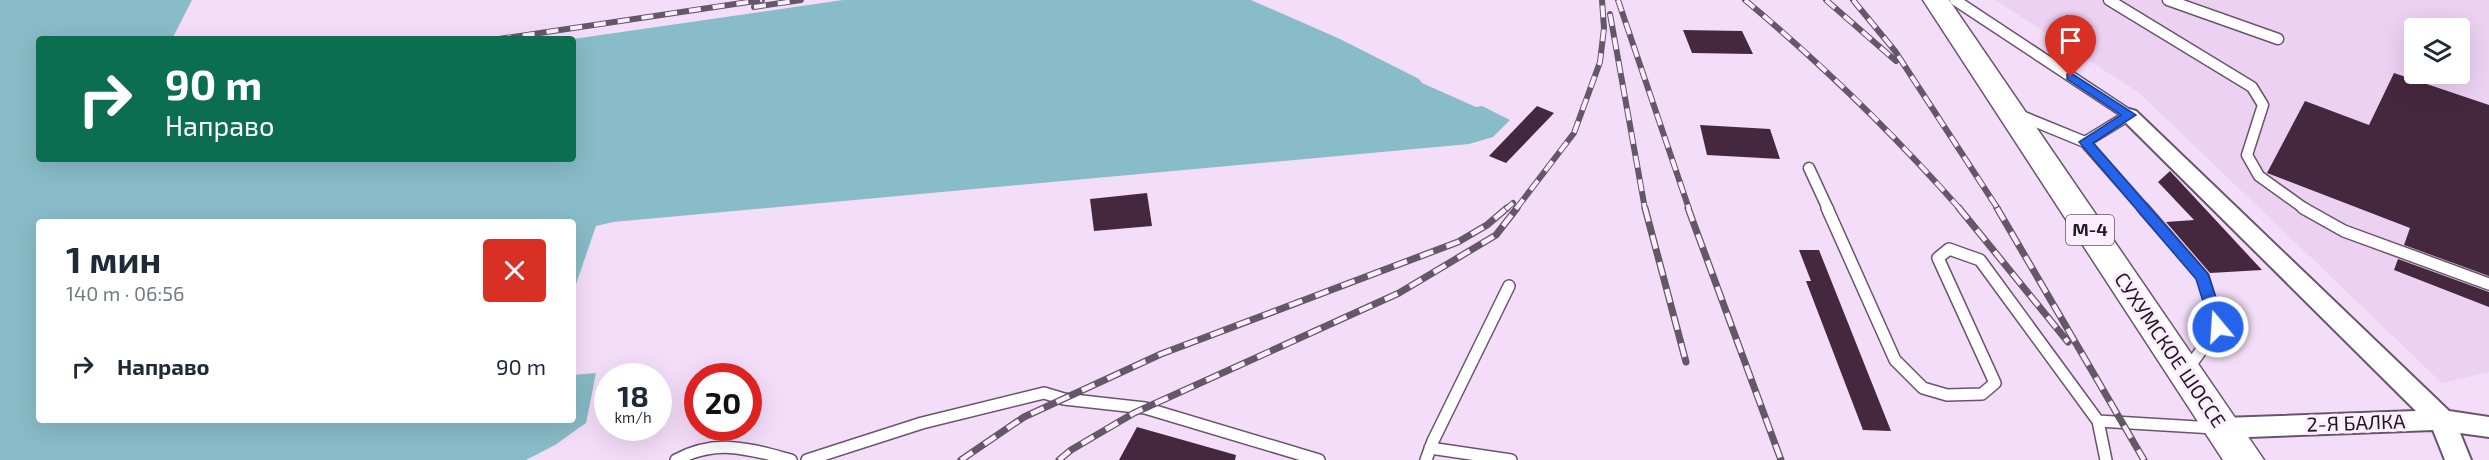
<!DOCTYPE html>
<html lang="ru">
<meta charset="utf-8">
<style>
body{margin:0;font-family:"Exo 2",sans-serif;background:#f2f2f3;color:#1f2937;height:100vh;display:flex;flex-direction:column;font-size:22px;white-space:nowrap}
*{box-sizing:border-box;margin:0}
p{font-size:20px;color:#747a83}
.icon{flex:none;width:33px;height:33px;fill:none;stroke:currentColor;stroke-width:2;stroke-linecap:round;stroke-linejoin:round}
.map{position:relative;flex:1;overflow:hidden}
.panel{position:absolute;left:36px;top:219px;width:540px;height:204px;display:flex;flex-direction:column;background:#fff;border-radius:6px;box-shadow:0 6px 24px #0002}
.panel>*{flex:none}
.top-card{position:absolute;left:36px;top:36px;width:540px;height:126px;border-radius:6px;box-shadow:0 6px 24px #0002;background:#0b6e4f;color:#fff;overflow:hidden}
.buttons{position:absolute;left:2404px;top:18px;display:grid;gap:12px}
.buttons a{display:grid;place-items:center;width:66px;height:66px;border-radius:6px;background:#fff;box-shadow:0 6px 24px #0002;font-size:30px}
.speed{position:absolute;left:594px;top:363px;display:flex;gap:12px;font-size:30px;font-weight:700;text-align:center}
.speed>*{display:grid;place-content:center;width:78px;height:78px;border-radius:50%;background:#fff;box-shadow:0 6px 24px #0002;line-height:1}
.speed small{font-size:15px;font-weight:400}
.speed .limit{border:9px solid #d22;background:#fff;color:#111}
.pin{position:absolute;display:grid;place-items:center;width:51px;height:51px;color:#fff;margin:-62px -26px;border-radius:50% 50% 50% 0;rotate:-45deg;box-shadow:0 0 6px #0007}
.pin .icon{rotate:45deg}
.me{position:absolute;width:66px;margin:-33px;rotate:342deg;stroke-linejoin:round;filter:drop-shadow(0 0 4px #0008)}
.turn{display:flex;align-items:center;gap:21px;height:126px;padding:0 30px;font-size:27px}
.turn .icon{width:78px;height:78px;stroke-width:2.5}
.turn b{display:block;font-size:42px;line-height:51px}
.round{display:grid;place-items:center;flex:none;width:63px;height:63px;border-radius:6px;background:#f2f2f3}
.headline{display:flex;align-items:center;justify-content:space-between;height:102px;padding:0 30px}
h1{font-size:36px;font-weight:700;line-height:45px}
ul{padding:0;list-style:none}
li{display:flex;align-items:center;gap:18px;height:90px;padding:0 30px}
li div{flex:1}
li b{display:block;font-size:22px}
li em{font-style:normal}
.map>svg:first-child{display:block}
.built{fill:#edd1f3;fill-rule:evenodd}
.water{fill:#88bcc8}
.building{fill:#46283e}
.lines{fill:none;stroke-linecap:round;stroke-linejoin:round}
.service-far1-casing{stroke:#68556c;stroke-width:13}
.service-casing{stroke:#68556c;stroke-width:14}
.minor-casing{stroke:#68556c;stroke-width:4}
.trunk-casing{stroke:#68556c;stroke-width:3}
.service-far1{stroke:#fff;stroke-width:10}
.service{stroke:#fff;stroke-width:11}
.minor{fill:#fff;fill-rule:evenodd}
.trunk{fill:#fff;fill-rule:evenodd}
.rail-far1-casing{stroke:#645767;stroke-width:6}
.rail-casing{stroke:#645767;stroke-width:7}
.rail-far1{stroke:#fceefe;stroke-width:4;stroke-dasharray:12;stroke-linecap:butt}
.rail{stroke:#fceefe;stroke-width:4.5;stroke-dasharray:14;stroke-linecap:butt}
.route{fill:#2563eb;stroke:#184099;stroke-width:1.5}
.labels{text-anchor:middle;stroke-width:6;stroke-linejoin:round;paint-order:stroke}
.shield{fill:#fceefe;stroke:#625864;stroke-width:1.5}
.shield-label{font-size:18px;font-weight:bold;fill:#201822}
.street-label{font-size:20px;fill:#201822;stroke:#fceefe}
</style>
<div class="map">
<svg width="2489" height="460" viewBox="0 0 2489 460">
<rect width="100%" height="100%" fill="#f4ddf9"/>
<path class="built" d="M1995,0H2489V372L2442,383L2138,92ZM2415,28H2460V74H2415Z"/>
<path class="water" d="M0,0H192L172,39H39V159H573V39L843,0H1251L1340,39L1419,79L1422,83L1476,107L1482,106L1510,120L1493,137L1469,144L613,222L596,226L573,293V222H39V420H573V375L596,373L586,423L555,445L526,460H0Z"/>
<path class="building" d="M2067,15L2092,26L2074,38L2050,27Z
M1683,30L1742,31L1753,54L1692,53Z
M2394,73L2489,105V276L2404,245L2410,228L2267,173L2305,101L2369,125Z
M1537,106L1554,113L1506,163L1489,156Z
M1700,125L1770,129L1780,159L1707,155Z
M2170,171L2262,270L2210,273L2166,222L2194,220L2158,182Z
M1147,193L1152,226L1094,231L1090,199Z
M1799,250H1819L1891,431L1863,430L1806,281H1811Z
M2398,259L2489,292V307L2394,270Z
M1137,427L1236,455L1235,460H1119Z"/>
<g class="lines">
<defs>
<path id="service-far1" d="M1955,0L2129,115L2085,142
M2109,0L2252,87L2263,105L2247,155L2259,176L2305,209
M2168,0L2278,39
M2019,115L2085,142L2144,209
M1809,168L1828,209"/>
<path id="service" d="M1827,208L1895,360L1923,388L1947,395L1982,394L1995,383L1938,258L1949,249L1980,260L2098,421L2106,460
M2143,208L2203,277L2218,327L2187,370
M2303,208L2344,231L2489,284
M2098,421L2214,428
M1430,448L1511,460
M676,460C717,438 749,449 791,460
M807,460L922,423L1044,393L1064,399L1145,408L1319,460
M1426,460L1433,441L1509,286"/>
<path id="minor" d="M2129,109L2136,111L2449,411L2489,417V437L2460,433L2471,460H2445L2433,430L2223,438L2214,435L2210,428L2214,421L2223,418L2416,411L2122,119L2119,115L2122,111Z"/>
<path id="trunk" d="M1923,0H1949L2264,460H2223Z"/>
</defs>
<use href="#service-far1" class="service-far1-casing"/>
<use href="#service" class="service-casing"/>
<use href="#minor" class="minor-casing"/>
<use href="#trunk" class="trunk-casing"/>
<use href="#service-far1" class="service-far1"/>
<use href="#service" class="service"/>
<use href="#minor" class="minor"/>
<use href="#trunk" class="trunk"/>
<defs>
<path id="rail-far1" d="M1618,0L1689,209
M1745,0C1824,66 1892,132 1960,209
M1826,0L1896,61
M1853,0L1895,51L1998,209
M754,7L801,0
M1610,14L1645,209
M499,39L762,0
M1506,209L1513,203
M1516,209L1574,133L1600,62L1604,28L1602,0"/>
<path id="rail" d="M1645,208L1686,362
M1688,208L1781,460
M1959,208L2068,342
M1997,208L2144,460
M961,460L1024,417L1161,354L1458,242L1487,225L1507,208
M1059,460L1071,450L1134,413L1399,293L1496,235L1517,208"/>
</defs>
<use href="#rail-far1" class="rail-far1-casing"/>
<use href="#rail" class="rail-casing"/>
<use href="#rail-far1" class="rail-far1"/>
<use href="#rail" class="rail"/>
</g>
<path class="route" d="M2071,73L2136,115L2093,143L2208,274L2226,327L2224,331L2218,332L2211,327L2196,279L2079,142L2121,115L2067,79V74Z"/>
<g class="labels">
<rect class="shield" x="2066" y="215" width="48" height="30" rx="4.5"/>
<g class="shield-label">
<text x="2090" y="236">М-4</text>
</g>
<g class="street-label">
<text transform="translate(2170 350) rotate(56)" y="7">СУХУМСКОЕ ШОССЕ</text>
<text transform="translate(2356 423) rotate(-2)" y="7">2-Я БАЛКА</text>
</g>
</g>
</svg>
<div class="buttons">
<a><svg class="icon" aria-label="layers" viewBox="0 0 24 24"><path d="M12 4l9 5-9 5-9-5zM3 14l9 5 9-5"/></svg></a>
</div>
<div class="speed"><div>18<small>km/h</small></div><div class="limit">20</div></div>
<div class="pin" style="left:2071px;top:77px;background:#d93025"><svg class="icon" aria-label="arrive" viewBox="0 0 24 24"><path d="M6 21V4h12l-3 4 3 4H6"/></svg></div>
<svg class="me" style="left:2218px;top:327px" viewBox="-20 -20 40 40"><circle r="17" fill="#2563eb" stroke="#fff" stroke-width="3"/><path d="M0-11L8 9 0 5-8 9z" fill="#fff"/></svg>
<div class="top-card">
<div class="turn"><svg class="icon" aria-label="right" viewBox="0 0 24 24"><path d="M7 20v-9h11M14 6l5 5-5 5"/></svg><div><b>90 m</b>Направо</div></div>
</div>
<section class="panel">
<div class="headline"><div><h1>1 мин</h1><p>140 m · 06:56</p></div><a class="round" style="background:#d93025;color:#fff"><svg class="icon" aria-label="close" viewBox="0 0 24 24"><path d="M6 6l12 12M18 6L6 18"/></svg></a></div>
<ul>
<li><svg class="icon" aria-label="right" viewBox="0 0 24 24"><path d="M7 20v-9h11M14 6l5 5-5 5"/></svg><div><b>Направо</b></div><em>90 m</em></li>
</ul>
</section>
</div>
